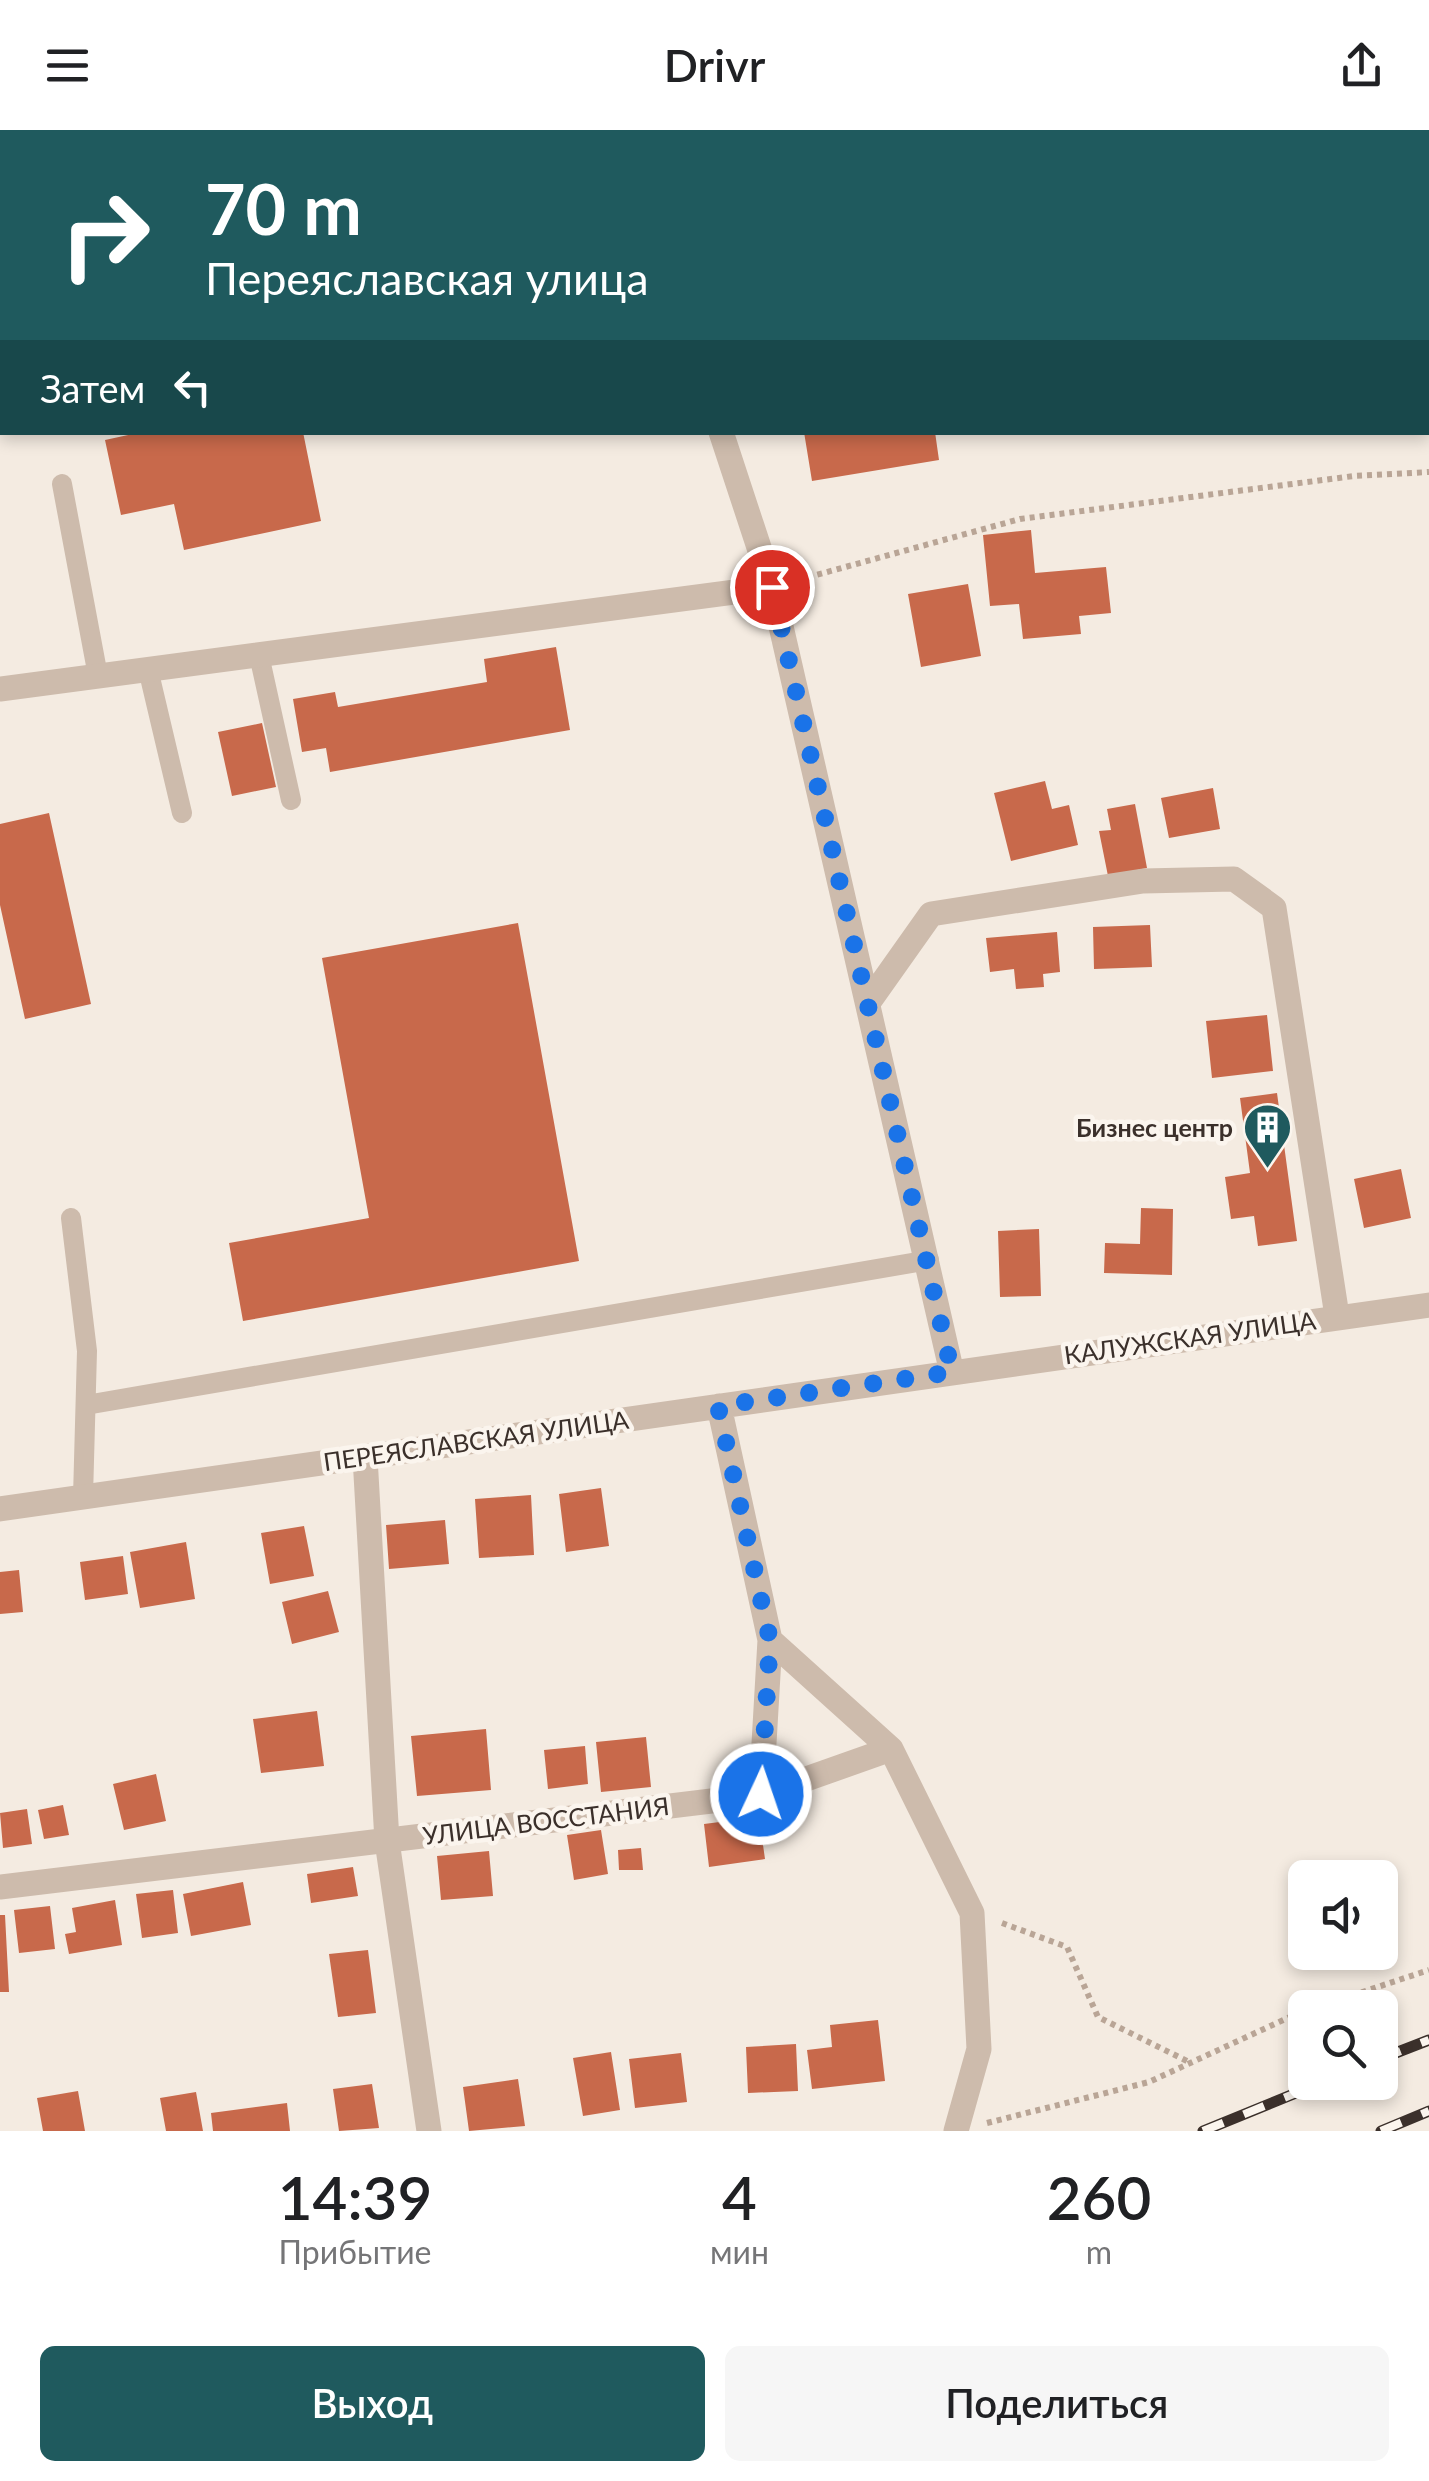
<!DOCTYPE html>
<html lang="ru">
<meta charset="utf-8">
<style>
body{margin:0;font-family:Lato,sans-serif;background:#f6f6f6;color:#202124;height:100vh;display:flex;flex-direction:column;font-size:38px;white-space:nowrap}
*{box-sizing:border-box;margin:0}
p{font-size:32px;color:#757577}
.icon{flex:none;width:55px;height:55px;fill:none;stroke:currentColor;stroke-width:2;stroke-linecap:round;stroke-linejoin:round}
.map{position:relative;height:2001px;overflow:hidden}
.details{display:flex;flex-direction:column;background:#fff;flex:1}
.details>*{flex:none}
.banner{position:absolute;left:0px;top:0px;width:1430px;height:305px;box-shadow:0 5px 15px #0003;background:#1f5a5e;color:#fff;overflow:hidden}
.buttons{position:absolute;left:1288px;top:1730px;display:grid;gap:20px}
.buttons a{display:grid;place-items:center;width:110px;height:110px;border-radius:15px;background:#fff;box-shadow:0 5px 15px #0003;font-size:50px}
.pin{position:absolute;display:grid;place-items:center;width:85px;height:85px;color:#fff;margin:-42px;border:5px solid #fff;border-radius:50%;box-shadow:0 2px 10px #0007}
.me{position:absolute;width:110px;margin:-55px;rotate:3deg;stroke-linejoin:round;filter:drop-shadow(0 0 8px #0008)}
.turn{display:flex;align-items:center;gap:35px;height:210px;padding:0 40px;font-size:45px}
.turn .icon{width:130px;height:130px;stroke-width:2.5}
.turn b{display:block;font-size:70px;line-height:85px}
.then{display:flex;align-items:center;height:95px;padding:0 40px;background:#0003;gap:20px;font-size:38px}
.eta{display:flex;justify-content:space-evenly;align-items:center;height:170px;text-align:center}
.eta b{font-size:60px;font-weight:600;line-height:70px}
.primary-button{display:flex;gap:20px;margin-top:auto;padding:20px 40px}
.primary-button a{flex:1;height:115px;border-radius:15px;background:#1f5a5e;color:#fff;font-size:40px;font-weight:600;line-height:115px;text-align:center}
.primary-button a+a{background:#f6f6f6;color:#202124}
header{display:flex;justify-content:space-between;align-items:center;height:130px;padding:0 40px;background:#fff;font-size:45px;font-weight:600}
.map>svg:first-child{display:block}
.green{fill:#b8c4a0}
.building{fill:#c8694b}
.lines{fill:none;stroke-linecap:round;stroke-linejoin:round}
.path{stroke:#b9a596;stroke-width:6;stroke-dasharray:5 5;stroke-linecap:butt}
.service{stroke:#cdbbac;stroke-width:20}
.minor{stroke:#cdbbac;stroke-width:25}
.rail-casing{stroke:#3b302b;stroke-width:11}
.rail{stroke:#fbf5ee;stroke-width:8;stroke-dasharray:22;stroke-linecap:butt}
.route{stroke:#1a73e8;stroke-width:18;stroke-dasharray:0 32.4}
.labels{text-anchor:middle;stroke-width:9;stroke-linejoin:round;paint-order:stroke}
.poi-label{font-size:25px;font-weight:bold;fill:#3b302b;stroke:#fbf5ee;text-anchor:end}
.street-label{font-size:25px;fill:#3b302b;stroke:#fbf5ee}
</style>
<header><svg class="icon" aria-label="menu" viewBox="0 0 24 24"><path d="M4 6h16M4 12h16M4 18h16"/></svg>Drivr<svg class="icon" aria-label="share" viewBox="0 0 24 24"><path d="M12 15V3M7 8l5-5 5 5M5 13v7h14v-7"/></svg></header>
<div class="map">
<svg width="1429" height="2001" viewBox="0 0 1429 2001">
<rect width="100%" height="100%" fill="#f4ebe1"/>
<path class="green" d="M375,0H545L548,2H376Z"/>
<path class="building" d="M142,302H303L321,391L184,420L174,374L121,385L105,310Z
M804,302H935L939,330L812,351Z
M1031,400L1035,443L1106,437L1111,483L1079,486L1081,504L1023,509L1019,474L990,476L983,405Z
M968,454L981,526L921,537L908,464Z
M556,517L570,600L330,642L326,618L302,622L293,569L335,562L338,577L487,552L484,529Z
M262,593L276,657L232,666L218,602Z
M1045,651L1052,679L1069,675L1078,715L1011,731L994,663Z
M1213,658L1220,699L1169,708L1161,668Z
M1135,674L1147,738L1108,746L1099,701L1111,700L1107,679Z
M49,683L91,874L25,889L0,775V694Z
M518,793L579,1131L243,1191L229,1113L369,1088L322,828Z
M1150,795L1152,837L1094,839L1093,797Z
M1057,802L1060,842L1043,844L1044,857L1016,859L1014,839L990,842L986,808Z
M1267,885L1273,941L1212,948L1206,891Z
M1277,963L1297,1111L1258,1116L1254,1086L1231,1089L1225,1047L1250,1043L1240,968Z
M1401,1039L1411,1088L1364,1098L1354,1049Z
M1141,1078L1173,1079L1172,1145L1104,1143L1105,1113L1140,1114Z
M1039,1099L1041,1166L1000,1167L998,1101Z
M601,1358L609,1416L566,1422L559,1364Z
M531,1365L534,1425L479,1428L475,1369Z
M445,1390L449,1434L389,1439L386,1395Z
M304,1396L314,1446L270,1454L261,1403Z
M186,1412L195,1469L140,1478L130,1422Z
M123,1426L128,1464L85,1470L80,1432Z
M19,1440L23,1482L0,1484V1442Z
M328,1461L339,1502L292,1514L282,1472Z
M317,1581L324,1636L261,1643L253,1589Z
M486,1599L491,1660L417,1666L411,1606Z
M646,1607L651,1657L601,1662L596,1612Z
M585,1616L588,1654L548,1659L544,1620Z
M156,1644L166,1691L124,1700L113,1654Z
M63,1675L69,1705L44,1709L38,1680Z
M27,1679L32,1714L3,1718L0,1683Z
M759,1687L765,1729L709,1737L704,1694Z
M601,1700L608,1744L574,1750L567,1705Z
M641,1718L643,1740H619L618,1720Z
M489,1721L493,1766L441,1770L437,1726Z
M353,1737L358,1766L311,1773L307,1744Z
M243,1752L251,1795L191,1806L183,1764Z
M173,1760L178,1803L142,1808L136,1764Z
M115,1770L122,1815L69,1824L65,1804L76,1802L72,1778Z
M50,1776L55,1819L19,1823L14,1780Z
M0,1785H5L9,1862H0Z
M368,1820L376,1883L338,1887L329,1824Z
M878,1890L885,1951L812,1959L807,1920L832,1917L830,1895Z
M796,1914L798,1961L748,1963L746,1917Z
M611,1922L620,1980L583,1986L573,1928Z
M681,1923L687,1972L635,1978L629,1929Z
M518,1949L525,1996L469,2001L463,1957Z
M372,1954L379,1998L339,2001L333,1959Z
M78,1961L85,2001H43L37,1968Z
M196,1962L203,2001H166L160,1968Z
M287,1973L290,2001H213L211,1983Z"/>
<g class="lines">
<path class="path" d="M798,450L1020,389L1354,346L1429,342
M1002,1793L1067,1817L1098,1887L1189,1932
M1314,1878L1429,1840
M987,1993L1149,1952L1305,1880"/>
<path class="service" d="M62,354L98,546
M259,525L291,670
M148,539L182,683
M71,1088L87,1221L83,1367
M86,1275L929,1130"/>
<path class="minor" d="M622,0L623,2
M721,302L772,457L952,1243
M0,559L772,457
M868,873L931,784L1143,751L1234,749L1274,778L1337,1186
M365,1327L387,1711L429,2001
M0,1379L1429,1175
M770,1510L891,1619L972,1783L979,1919L956,2001
M761,1665L891,1619
M0,1757L761,1665L770,1510L719,1276"/>
<defs>
<path id="rail" d="M1380,1929L1429,1910
M1203,2001L1323,1952
M1381,2001L1429,1981"/>
</defs>
<use href="#rail" class="rail-casing"/>
<use href="#rail" class="rail"/>
</g>
<g class="lines">
<path class="route" d="M761,1664L770,1510L718,1276L952,1242L772,457"/>
</g>
<defs>
<symbol id="building-pin" viewBox="-11 -11 22 30"><path d="M0 17L-7.5 6A9.5 9.5 0 1 1 7.5 6Z" fill="#1f5a5e" stroke="#fbf5ee"/><path d="M-4-6H4V6H1V3H-1V6H-4ZM-2.5-4.3h1.7v1.8h-1.7ZM.8-4.3h1.7v1.8H.8ZM-2.5-1h1.7V.8h-1.7ZM.8-1h1.7V.8H.8Z" fill="#fff"/></symbol>
</defs>
<g fill-rule="evenodd">
<use href="#building-pin" x="1240" y="970" width="55" height="75"/>
</g>
<g class="labels">
<g class="poi-label">
<text x="1233" y="1007">Бизнес центр</text>
</g>
<g class="street-label">
<text transform="translate(1190 1208) rotate(-8)" y="9">КАЛУЖСКАЯ УЛИЦА</text>
<text transform="translate(476 1311) rotate(-8)" y="9">ПЕРЕЯСЛАВСКАЯ УЛИЦА</text>
<text transform="translate(546 1691) rotate(-7)" y="9">УЛИЦА ВОССТАНИЯ</text>
</g>
</g>
</svg>
<div class="buttons">
<a><svg class="icon" aria-label="sound" viewBox="0 0 24 24"><path d="M4 9h4l5-4v14l-5-4H4zM17 9q2 3 0 6"/></svg></a>
<a><svg class="icon" aria-label="search" viewBox="0 0 24 24"><circle cx="10" cy="10" r="6"/><path d="M15 15l6 6"/></svg></a>
</div>
<div class="pin" style="left:772px;top:457px;background:#d93025"><svg class="icon" aria-label="arrive" viewBox="0 0 24 24"><path d="M6 21V4h12l-3 4 3 4H6"/></svg></div>
<svg class="me" style="left:761px;top:1664px" viewBox="-20 -20 40 40"><circle r="17" fill="#1a73e8" stroke="#fff" stroke-width="3"/><path d="M0-11L8 9 0 5-8 9z" fill="#fff"/></svg>
<div class="banner">
<div class="turn"><svg class="icon" aria-label="right" viewBox="0 0 24 24"><path d="M7 20v-9h11M14 6l5 5-5 5"/></svg><div><b>70 m</b>Переяславская улица</div></div>
<div class="then">Затем<svg class="icon" aria-label="left" viewBox="0 0 24 24"><path d="M17 20v-9H6M10 6l-5 5 5 5"/></svg></div>
</div>
</div>
<section class="details">
<div class="eta">
<div><b>14:39</b><p>Прибытие</p></div>
<div><b>4</b><p>мин</p></div>
<div><b>260</b><p>m</p></div>
</div>
<div class="primary-button"><a>Выход</a><a>Поделиться</a></div>
</section>
